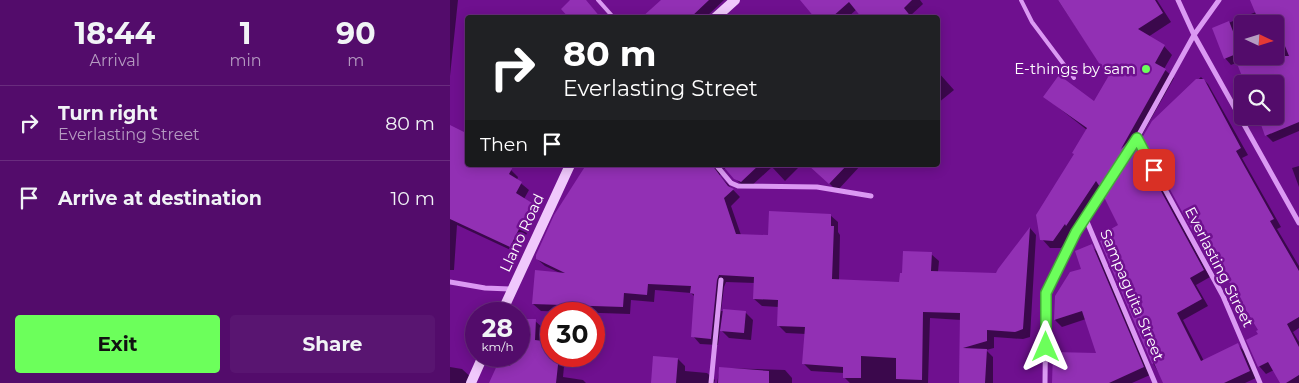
<!DOCTYPE html>
<style>
body{margin:0;font-family:Montserrat,sans-serif;background:#591571;color:#f1f3f6;height:100vh;display:flex;flex-direction:column;font-size:19px;white-space:nowrap}
*{box-sizing:border-box;margin:0}
p{font-size:16px;color:#b59bc1}
.icon{flex:none;width:28px;height:28px;fill:none;stroke:currentColor;stroke-width:2;stroke-linecap:round;stroke-linejoin:round}
.map{position:relative;flex:1;overflow:hidden}
.panel{display:flex;flex-direction:column;background:#530c6b;width:450px}
.panel>*{flex:none}
.hud{position:absolute;left:15px;top:15px;width:475px;height:152px;border-radius:5px;box-shadow:0 2px 12px #0003,0 0 0 1px #692c7e;background:#202124;color:#fff;overflow:hidden}
.needle{width:32px;rotate:94deg}
.buttons{position:absolute;left:784px;top:15px;display:grid;gap:10px}
.buttons a{display:grid;place-items:center;width:50px;height:50px;border-radius:5px;background:#530c6b;box-shadow:0 2px 12px #0003,0 0 0 1px #692c7e;font-size:25px}
.speed{position:absolute;left:15px;top:302px;display:flex;gap:10px;font-size:25px;font-weight:700;text-align:center}
.speed>*{display:grid;place-content:center;width:65px;height:65px;border-radius:50%;background:#530c6b;box-shadow:0 2px 12px #0003,0 0 0 1px #692c7e;line-height:1}
.speed small{font-size:12px;font-weight:400}
.speed .limit{border:8px solid #d22;background:#fff;color:#111}
.pin{position:absolute;display:grid;place-items:center;width:42px;height:42px;color:#fff;margin:-21px;border-radius:10px;box-shadow:0 2px 8px #0006}
.me{position:absolute;width:55px;margin:-28px;rotate:0deg;stroke-linejoin:round;filter:drop-shadow(0 0 4px #0008)}
.turn{display:flex;align-items:center;gap:18px;height:105px;padding:0 15px;font-size:22px}
.turn .icon{width:65px;height:65px;stroke-width:2.5}
.turn b{display:block;font-size:35px;line-height:42px}
.then{display:flex;align-items:center;height:48px;padding:0 15px;background:#0003;gap:10px;font-size:19px}
.eta{display:flex;justify-content:space-evenly;align-items:center;height:85px;text-align:center}
.eta b{font-size:30px;font-weight:700;line-height:35px}
.button{display:flex;gap:10px;margin-top:auto;padding:10px 15px}
.button a{flex:1;height:58px;border-radius:5px;background:#6cff5b;color:#111;font-size:20px;font-weight:700;line-height:58px;text-align:center}
.button a+a{background:#591571;color:#f1f3f6}
ul{padding:0;list-style:none}
li{display:flex;align-items:center;gap:15px;height:75px;padding:0 15px;border-top:1px solid #692c7e}
li div{flex:1}
li b{display:block;font-size:19px}
li em{font-style:normal}
main{display:flex;flex:1;min-height:0}
.map>svg:first-child{display:block}
.shadow{fill:#0007;fill-rule:evenodd}
.building{fill:#9230b4}
.lines{fill:none;stroke-linecap:round;stroke-linejoin:round}
.lane{stroke:#db99f3;stroke-width:4}
.street{stroke:#db99f3;stroke-width:5}
.secondary{stroke:#f0c8fc;stroke-width:10}
.route-casing{stroke:#46a63b;stroke-width:12}
.route{stroke:#6cff5b;stroke-width:9}
.poi-dot{fill:#6cff5b;stroke:#6f108f;stroke-width:2}
.labels{text-anchor:middle;stroke-width:5;stroke-linejoin:round;paint-order:stroke}
.poi-label{font-size:15px;fill:#fff;stroke:#6f108f;text-anchor:end}
.street-label{font-size:15px;fill:#fff;stroke:#6f108f}
</style>
<main>
<section class="panel">
<div class="eta">
<div><b>18:44</b><p>Arrival</p></div>
<div><b>1</b><p>min</p></div>
<div><b>90</b><p>m</p></div>
</div>
<ul>
<li><svg class="icon" aria-label="right" viewBox="0 0 24 24"><path d="M7 20v-9h11M14 6l5 5-5 5"/></svg><div><b>Turn right</b><p>Everlasting Street</p></div><em>80 m</em></li>
<li><svg class="icon" aria-label="arrive" viewBox="0 0 24 24"><path d="M6 21V4h12l-3 4 3 4H6"/></svg><div><b>Arrive at destination</b></div><em>10 m</em></li>
</ul>
<div class="button"><a>Exit</a><a>Share</a></div>
</section>
<div class="map">
<svg width="849" height="383" viewBox="0 0 849 383">
<rect width="100%" height="100%" fill="#6f108f"/>
<path class="shadow" d="M0,0H8L0,76Z
M212,0H274L255,18H193Z
M352,0H470L473,4L460,16L407,9L397,18H360L364,14Z
M608,0H707L721,22L698,37L714,46L722,55L714,69L724,78L685,147L693,155L760,277L746,285L758,306L733,320L754,361L788,345L795,352L806,378L795,383H715L703,363L670,225L658,194L654,190L625,233L623,232L611,248H600L592,239L637,130L595,97L644,103L659,77Z
M802,0H846L849,2V131L823,142L816,135L825,116V84L788,62L781,65L775,58L763,29L806,12ZM792,24H825V56H792Z
M488,72L504,90L488,103Z
M751,77L758,84L798,155L792,158L831,227L827,229L849,266V328L843,332L849,342V383H831L824,370L816,374L809,366L810,330L773,270L770,272L762,265L693,138L703,121Z
M0,126L18,165H53L61,170L68,177L67,180L79,190L74,199L88,211L67,253L7,225L4,270H0Z
M138,165H351L335,181L322,167L299,188L293,186L276,169L271,168L270,176L290,197L281,206L291,235L319,237L380,215L388,222V232L390,235L389,281L450,283L481,254L489,261L488,272L547,275L580,228L586,235L580,337L573,339L544,337V348L536,350L543,357V383H510L511,320L480,318L478,383H400L394,377V373L361,371L353,363L356,334L336,333L328,325L329,307L312,306L304,299L305,283L276,282L274,287L271,311L296,313L303,320L301,340L279,338L270,329L268,345L250,344L243,336L245,297L241,293L205,290L204,302L181,300L180,314L91,311L83,304L110,273L95,266L87,259Z
M361,165H411L387,191Z
M849,166V187L842,168Z
M641,246L649,253L700,375L682,383H606L648,355L636,319L612,327L605,320L633,270Z
M69,320L85,321L92,327L91,342L101,343V356H115L113,377L133,380L136,383H41L58,366V356H69Z
M228,359L235,366V371L257,373L265,380L264,383H203Z
M0,367L12,369L24,380L23,383H0Z
M270,368L335,370L342,378V383H267Z"/>
<path class="building" d="M120,0H136L151,18H119L111,9Z
M211,0H259L240,18H191Z
M350,0H462L454,8L462,18H412L399,2L381,18H365Z
M608,0H705L713,13L688,29L715,45L705,63L716,69L671,149L680,140L650,187L646,181L616,226L615,224L603,241L590,240L586,215L624,154L622,153L637,128L593,97L609,75L644,101L658,77Z
M800,0H849V122L815,136L808,116H825V84H795L784,56H839L824,19L810,24Z
M779,21L791,52L774,59L762,28Z
M746,79H754L791,148L786,151L824,219L820,221L849,271V317L837,324L849,347V375L836,383H830L818,362L808,367L796,340L808,334L806,331L808,330L767,262L761,265L692,138L702,121Z
M0,125L18,134V165H64L59,174L72,182L66,193L82,203L60,247L0,219Z
M687,147L754,270L740,278L752,299L727,313L751,361L788,343L800,371L774,383H713L704,363L702,364L650,241L654,239L652,234L668,225L654,197Z
M136,165H262L278,186L284,189L274,198L286,234L318,235L319,211L381,214V226H384L382,279L449,282L450,273H452L453,251L482,252L481,271L546,273L548,269L580,227L573,329L565,332L537,330V341L513,348L537,349L535,383H509L510,313L473,312L472,380L446,379V358L411,356V378H393V367L352,364L355,327L327,326L328,300L303,299L304,277L269,275L267,280L261,339L241,337L244,294L240,293L241,286L198,284L197,295L174,293L173,307L82,304L85,270L115,273L86,259V255L104,215Z
M272,165H309L291,182L284,179Z
M358,165H397L379,184Z
M642,244L694,367L659,383H602L603,352L646,353L632,311L604,320L605,296L620,272L631,269L625,251Z
M273,309L296,311L294,333L270,331Z
M69,319H86L85,340L101,342V356H109L106,383H39L49,361L60,366L61,356H69Z
M203,356L228,358L226,383H201Z
M269,367L319,371V383H268Z"/>
<g class="lines">
<path class="lane" d="M148,0L164,18
M571,0L582,22L624,78"/>
<path class="street" d="M728,0L744,35L849,223
M687,138L773,296L810,383
M266,165L281,183L288,186L367,187L421,196
M635,217L705,383
M0,282L35,288L62,289
M261,383L271,280
M595,383L596,293L626,232L687,138L744,35L769,0"/>
<path class="secondary" d="M265,18L285,0
M51,314L120,165
M21,383L33,356"/>
</g>
<g class="lines">
<defs>
<path id="route" d="M596,347V293L626,232L687,138L704,170"/>
</defs>
<use href="#route" class="route-casing"/>
<use href="#route" class="route"/>
</g>
<circle class="poi-dot" cx="696" cy="69" r="5"/>
<g class="labels">
<g class="poi-label">
<text x="686" y="74">E-things by sam</text>
</g>
<g class="street-label">
<text transform="translate(72 233) rotate(-65)" y="5">Llano Road</text>
<text transform="translate(769 267) rotate(63)" y="5">Everlasting Street</text>
<text transform="translate(682 295) rotate(67)" y="5">Sampaguita Street</text>
</g>
</g>
</svg>
<div class="buttons">
<a><svg class="needle" viewBox="-14 -14 28 28"><path d="M0-13l5 13h-10z" fill="#e53935"/><path d="M0 13l5-13h-10z" fill="#b59bc1"/></svg></a>
<a><svg class="icon" aria-label="search" viewBox="0 0 24 24"><circle cx="10" cy="10" r="6"/><path d="M15 15l6 6"/></svg></a>
</div>
<div class="speed"><div>28<small>km/h</small></div><div class="limit">30</div></div>
<div class="pin" style="left:704px;top:170px;background:#d93025"><svg class="icon" aria-label="arrive" viewBox="0 0 24 24"><path d="M6 21V4h12l-3 4 3 4H6"/></svg></div>
<svg class="me" style="left:596px;top:347px" viewBox="-20 -20 40 40"><path d="M0-17L14 15 0 8-14 15z" fill="#6cff5b" stroke="#fff" stroke-width="4"/></svg>
<div class="hud">
<div class="turn"><svg class="icon" aria-label="right" viewBox="0 0 24 24"><path d="M7 20v-9h11M14 6l5 5-5 5"/></svg><div><b>80 m</b>Everlasting Street</div></div>
<div class="then">Then<svg class="icon" aria-label="arrive" viewBox="0 0 24 24"><path d="M6 21V4h12l-3 4 3 4H6"/></svg></div>
</div>
</div>
</main>
